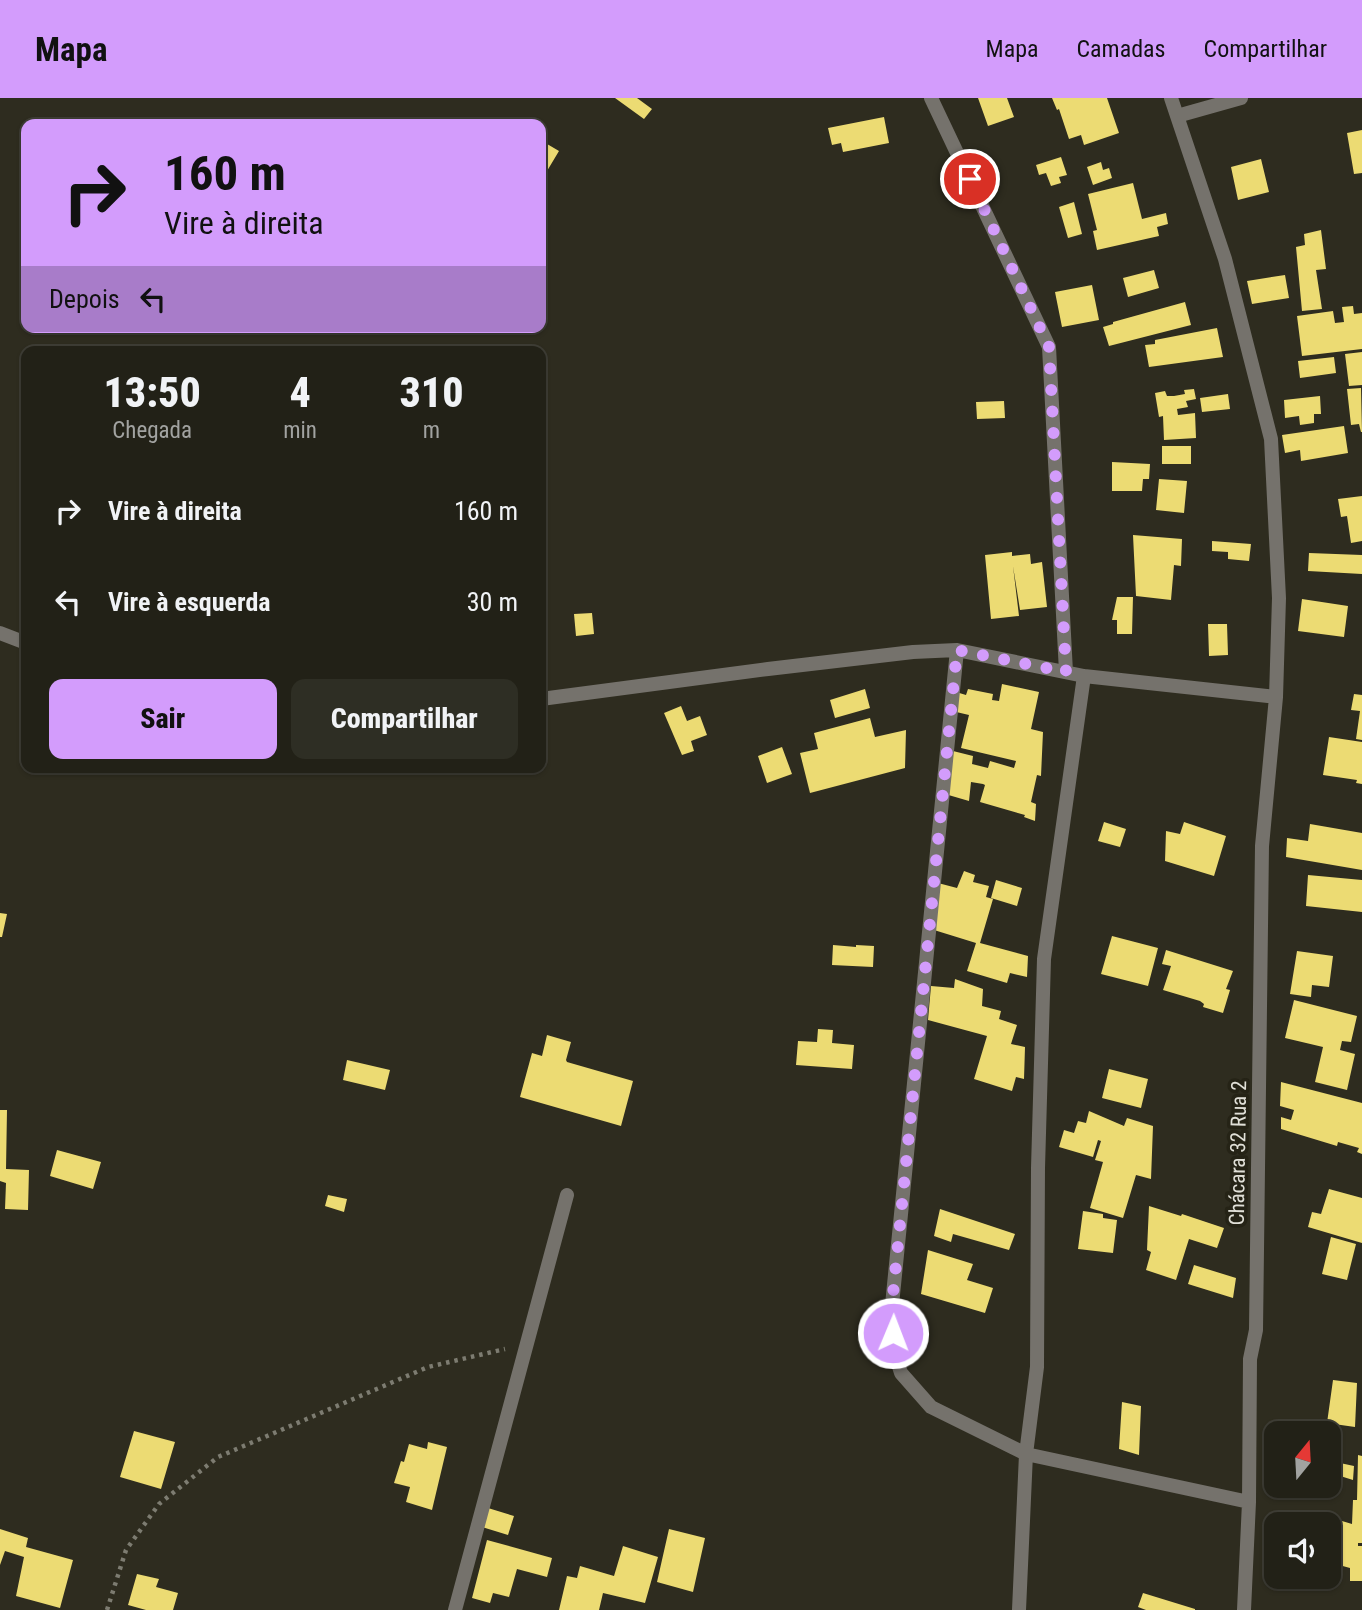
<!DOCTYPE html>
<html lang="pt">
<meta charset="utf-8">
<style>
body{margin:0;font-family:"Roboto Condensed",sans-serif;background:#2e2e24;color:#f1f3f6;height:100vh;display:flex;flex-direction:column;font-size:26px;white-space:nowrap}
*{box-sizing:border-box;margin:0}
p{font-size:23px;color:#a2a3a1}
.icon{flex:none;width:38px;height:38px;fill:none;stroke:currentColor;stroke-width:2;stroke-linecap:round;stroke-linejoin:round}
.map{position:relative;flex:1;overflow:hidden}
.panel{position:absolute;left:21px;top:248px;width:525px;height:427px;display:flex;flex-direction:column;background:#222117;border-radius:14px;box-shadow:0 2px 5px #0004,0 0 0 2px #3f3e36}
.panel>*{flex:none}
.banner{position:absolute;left:21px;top:21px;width:525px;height:214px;border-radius:14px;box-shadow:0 2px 5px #0004,0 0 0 2px #3f3e36;background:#d39cfc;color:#111;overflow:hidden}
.needle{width:46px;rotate:18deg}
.buttons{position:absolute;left:1264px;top:1323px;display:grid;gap:14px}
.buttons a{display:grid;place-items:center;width:77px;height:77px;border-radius:14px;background:#222117;box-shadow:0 2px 5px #0004,0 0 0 2px #3f3e36;font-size:35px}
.pin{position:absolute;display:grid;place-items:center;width:60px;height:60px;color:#fff;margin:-30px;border:4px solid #fff;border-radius:50%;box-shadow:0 2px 7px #0007}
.me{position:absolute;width:77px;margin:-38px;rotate:1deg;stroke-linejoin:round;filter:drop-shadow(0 0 5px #0008)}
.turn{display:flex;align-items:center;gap:24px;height:147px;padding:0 28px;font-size:32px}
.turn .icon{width:91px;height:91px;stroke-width:2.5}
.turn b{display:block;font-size:49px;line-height:60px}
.then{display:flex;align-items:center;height:66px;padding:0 28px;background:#0003;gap:14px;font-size:26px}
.eta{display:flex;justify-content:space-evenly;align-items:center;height:119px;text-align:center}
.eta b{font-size:42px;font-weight:800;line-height:49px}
.action{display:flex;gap:14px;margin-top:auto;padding:14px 28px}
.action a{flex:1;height:80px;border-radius:14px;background:#d39cfc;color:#111;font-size:28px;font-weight:800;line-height:80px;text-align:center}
.action a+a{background:#2e2e24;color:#f1f3f6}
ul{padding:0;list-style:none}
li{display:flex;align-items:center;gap:21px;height:91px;padding:0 28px}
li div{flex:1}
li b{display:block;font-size:26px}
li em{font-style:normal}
header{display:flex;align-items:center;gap:42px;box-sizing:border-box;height:98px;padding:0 35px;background:#d39cfc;color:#111}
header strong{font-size:33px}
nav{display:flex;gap:38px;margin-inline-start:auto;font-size:24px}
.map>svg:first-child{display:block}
.building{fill:#ecdb73}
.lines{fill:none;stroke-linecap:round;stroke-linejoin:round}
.path{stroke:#7d7c71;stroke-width:4.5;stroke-dasharray:3.5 5;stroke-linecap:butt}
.street{stroke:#75726c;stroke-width:14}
.route{stroke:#d39cfc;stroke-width:12;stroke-dasharray:0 21.6}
.labels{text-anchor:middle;stroke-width:7;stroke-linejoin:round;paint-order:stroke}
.street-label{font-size:21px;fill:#e1e0d8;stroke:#252316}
</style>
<header>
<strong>Mapa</strong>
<nav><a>Mapa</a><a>Camadas</a><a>Compartilhar</a></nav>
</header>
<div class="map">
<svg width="1362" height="1512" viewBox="0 0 1362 1512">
<rect width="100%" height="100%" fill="#2e2c1f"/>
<path class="building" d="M615,0H637L652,11L644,21Z
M978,0H1007L1014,19L988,28Z
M1052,0H1107L1119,35L1084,47L1081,37L1069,41L1059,11L1057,12Z
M884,19L889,45L843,54L841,45L832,47L828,30Z
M1362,32V75L1354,76L1347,35Z
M542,43L559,53L541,83V46Z
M1061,59L1067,77L1059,79L1061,85L1051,88L1046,75L1039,77L1036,67Z
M1261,61L1269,94L1238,102L1231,69Z
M1101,64L1103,72L1109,70L1112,80L1093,87L1087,69Z
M1133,85L1142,121L1166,115L1168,126L1157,129L1159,138L1097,152L1093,133L1097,132L1088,96Z
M1074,104L1082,136L1068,140L1059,109Z
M1321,132L1326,171L1316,172L1322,211L1302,213L1296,149L1305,147L1304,136Z
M1154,172L1159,190L1128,199L1123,180Z
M1285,177L1289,200L1252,206L1247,183Z
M1092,187L1099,222L1062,229L1055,194Z
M1185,204L1191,227L1109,248L1103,229L1113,226V224Z
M1353,208L1354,216L1362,215V251L1302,258L1297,218L1333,213L1335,225L1344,224L1342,209Z
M1217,230L1223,259L1149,269L1145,247L1155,246V242Z
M1362,254V287L1349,288L1345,256Z
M1334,259L1336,275L1300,280L1298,263Z
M1361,290L1362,334H1361L1359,326L1351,327L1347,291Z
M1194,291L1196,301L1186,303L1188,309L1177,311L1178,317L1195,315L1196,340L1164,342L1163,318L1159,319L1155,295L1165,293L1167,298H1174L1185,296L1184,292Z
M1228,296L1230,311L1202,314L1200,300Z
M1320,298L1321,316H1314V325L1300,327L1299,318L1285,320L1284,302Z
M1004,303L1005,320L977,321L976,304Z
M1344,328L1348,355L1301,363L1300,352L1285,355L1282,337Z
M1162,348H1191V366H1162Z
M1112,364L1150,366L1149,381H1143L1142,393H1112Z
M1159,381L1187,383L1184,415L1156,412Z
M1362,398V443L1351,445L1347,418L1341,419L1338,401Z
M1133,437L1182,441L1181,468L1174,467L1171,502L1136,498Z
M1212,443L1251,446L1249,463L1228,461V454L1212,453Z
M1012,454V458L1030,456L1031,466L1042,464L1047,509L1020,512L1013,468L1019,518L991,521L985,457Z
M1309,455L1362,457V476L1308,473Z
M1117,499H1133L1132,536H1117V522H1112Z
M1302,501L1348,508L1344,539L1298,533Z
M592,515L594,536L576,538L574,516Z
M1208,526H1227L1228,557L1209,558Z
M1002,586L1039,594L1031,631L1043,634L1041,678L1037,677L1031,704L1036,706L1035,723L1024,719L1025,717L980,704L985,687L983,686L971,684L969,703L945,696L949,652L973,658L972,666L988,670L990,663L1014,670L1016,663L961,650L969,617L952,613L956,594L966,597L968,591L993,596L992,602L999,603Z
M865,591L870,610L835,620L830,602Z
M1354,596L1362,597V642L1356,641L1360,613L1351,612Z
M681,608L687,623L700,618L707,637L691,643L694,653L682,657L664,615Z
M870,620L875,639L906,632L905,670L810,695L800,655L818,651L814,635Z
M1329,639L1362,644V686L1356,685L1357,682L1323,677Z
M782,649L792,676L767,685L758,658Z
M1104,724L1126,731L1120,749L1098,743Z
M1184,724L1226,738L1214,778L1165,763L1166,733L1180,736Z
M1310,726L1362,735V772L1286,759L1287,740L1308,743Z
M964,773L975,777L973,784L989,788L986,799L993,801L980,845L1028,858L1027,879L1010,875L1007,885L967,873L976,845L934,832L938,785L957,790Z
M1308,777L1362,782V814L1306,808Z
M996,782L1022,790L1017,808L991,800Z
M0,815L7,816L2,839H0Z
M1112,838L1158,850L1148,888L1101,876Z
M833,847L856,849V847L874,848L873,869L832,867Z
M1166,852L1233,873L1226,891L1230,892L1223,915L1203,909L1204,906L1200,903L1163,892L1171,868L1162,866Z
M1297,853L1333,858L1329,889L1312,887L1311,899L1290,896Z
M955,881L983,891L982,908L1001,913L999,921L1017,927L1011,946L1025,949L1024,981L1016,979L1012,993L974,981L987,938L928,922L931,888L954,890Z
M1294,902L1357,918L1351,944L1342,943L1340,952L1355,956L1347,992L1315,984L1323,949L1285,940Z
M818,931L833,932L832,945L854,947L852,971L796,967L798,943L817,944Z
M547,937L571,944L566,962L567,964L633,983L621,1028L520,999L532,955L542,958Z
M347,962L390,972L385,992L343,982Z
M1109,971L1148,981L1141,1010L1102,1000Z
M1281,984L1362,1005V1056L1357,1054L1359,1050L1338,1044L1337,1048L1281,1031V1019L1291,1022L1294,1012L1280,1008Z
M0,1012H7L6,1071L29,1072L28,1112L5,1111L6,1085L0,1083Z
M1089,1013L1124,1028L1127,1020L1153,1028L1151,1081L1136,1077L1123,1120L1090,1110L1103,1064L1095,1062L1101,1043L1098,1042L1093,1059L1059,1049L1064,1032L1074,1035L1078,1023L1086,1025Z
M57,1052L101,1064L93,1091L50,1078Z
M1329,1091L1362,1100V1145L1308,1129L1312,1114L1321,1116Z
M328,1097L347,1101L344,1114L325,1108Z
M1149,1108L1181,1118L1182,1116L1224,1130L1217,1150L1189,1141L1176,1182L1146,1172L1151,1154L1147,1152Z
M940,1111L1015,1136L1009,1152L953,1136L951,1144L934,1138Z
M1083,1113L1103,1116V1120L1117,1122L1113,1155L1078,1151Z
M1331,1139L1356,1146L1347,1182L1322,1176Z
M928,1152L973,1166L967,1182L993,1190L985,1215L921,1196Z
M1194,1167L1236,1180L1233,1200L1188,1186Z
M1333,1282L1357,1285L1355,1329L1327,1325Z
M1122,1304L1141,1308L1139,1357L1119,1351Z
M134,1333L175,1344L161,1391L120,1379Z
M428,1344L447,1349L432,1412L406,1404L410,1389L394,1385L401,1363L404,1364L409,1346L427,1351Z
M1358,1357L1362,1358V1445H1358V1448H1362V1483H1350V1470L1328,1464V1426H1306L1308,1419L1330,1426L1332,1420L1352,1426L1353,1402H1357Z
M1340,1365L1354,1368L1353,1382L1337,1377Z
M488,1410L514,1418L508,1437L482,1429Z
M0,1431L28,1440L26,1449L73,1462L60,1510L16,1498L24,1459L5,1453L0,1467Z
M669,1431L705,1440L693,1494L657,1484Z
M487,1442L552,1460L547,1479L517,1471L509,1499L493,1495L490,1505L472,1500Z
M623,1448L658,1459L645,1505L603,1495L599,1512H559L567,1478L577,1480L580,1468L614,1478Z
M137,1476L159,1481L156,1489L178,1495L173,1512H146L128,1507Z
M1143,1495L1195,1511V1512H1146L1138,1509Z"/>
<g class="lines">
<path class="path" d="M107,1512L126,1452L159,1406L218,1359L428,1269L505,1251"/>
<path class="street" d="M931,0L1049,249L1066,574
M1171,0L1225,161L1271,341L1279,500L1276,599L1262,748L1256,1232L1250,1261L1249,1404L1244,1512
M1177,18L1241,0
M0,535L26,545
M957,552L891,1217L894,1253L901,1275L931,1309L1026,1356L1249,1404
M541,601L768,571L913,554L957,552L1084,578L1276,599
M455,1512L567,1097
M1019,1512L1026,1356L1037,1269L1038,1070L1044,861L1084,578"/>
</g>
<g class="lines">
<path class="route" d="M893,1235L891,1217L957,552L1066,574L1049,249L970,81"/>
</g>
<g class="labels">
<g class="street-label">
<text transform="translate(1238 1055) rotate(-89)" y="7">Chácara 32 Rua 2</text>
</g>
</g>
</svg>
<div class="buttons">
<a><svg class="needle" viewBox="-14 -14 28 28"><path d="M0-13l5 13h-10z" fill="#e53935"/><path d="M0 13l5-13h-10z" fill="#a2a3a1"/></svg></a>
<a><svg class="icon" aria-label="sound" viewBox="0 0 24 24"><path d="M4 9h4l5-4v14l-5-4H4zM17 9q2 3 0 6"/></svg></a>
</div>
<div class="pin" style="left:970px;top:81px;background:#d93025"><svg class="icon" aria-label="arrive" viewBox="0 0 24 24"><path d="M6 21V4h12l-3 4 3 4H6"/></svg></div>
<svg class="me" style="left:893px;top:1235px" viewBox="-20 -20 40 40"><circle r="17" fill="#d39cfc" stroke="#fff" stroke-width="3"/><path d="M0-11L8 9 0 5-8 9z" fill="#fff"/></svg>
<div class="banner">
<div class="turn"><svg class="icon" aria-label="right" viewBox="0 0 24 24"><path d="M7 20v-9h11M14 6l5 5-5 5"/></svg><div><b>160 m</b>Vire à direita</div></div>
<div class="then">Depois<svg class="icon" aria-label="left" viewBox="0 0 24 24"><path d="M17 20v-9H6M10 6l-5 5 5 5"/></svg></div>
</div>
<section class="panel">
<div class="eta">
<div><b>13:50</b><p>Chegada</p></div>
<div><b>4</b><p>min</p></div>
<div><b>310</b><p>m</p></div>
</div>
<ul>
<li><svg class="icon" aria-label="right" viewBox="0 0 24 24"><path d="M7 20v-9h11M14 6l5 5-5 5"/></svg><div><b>Vire à direita</b></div><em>160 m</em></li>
<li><svg class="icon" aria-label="left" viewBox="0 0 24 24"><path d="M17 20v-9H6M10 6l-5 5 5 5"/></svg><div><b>Vire à esquerda</b></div><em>30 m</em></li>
</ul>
<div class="action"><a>Sair</a><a>Compartilhar</a></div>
</section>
</div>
